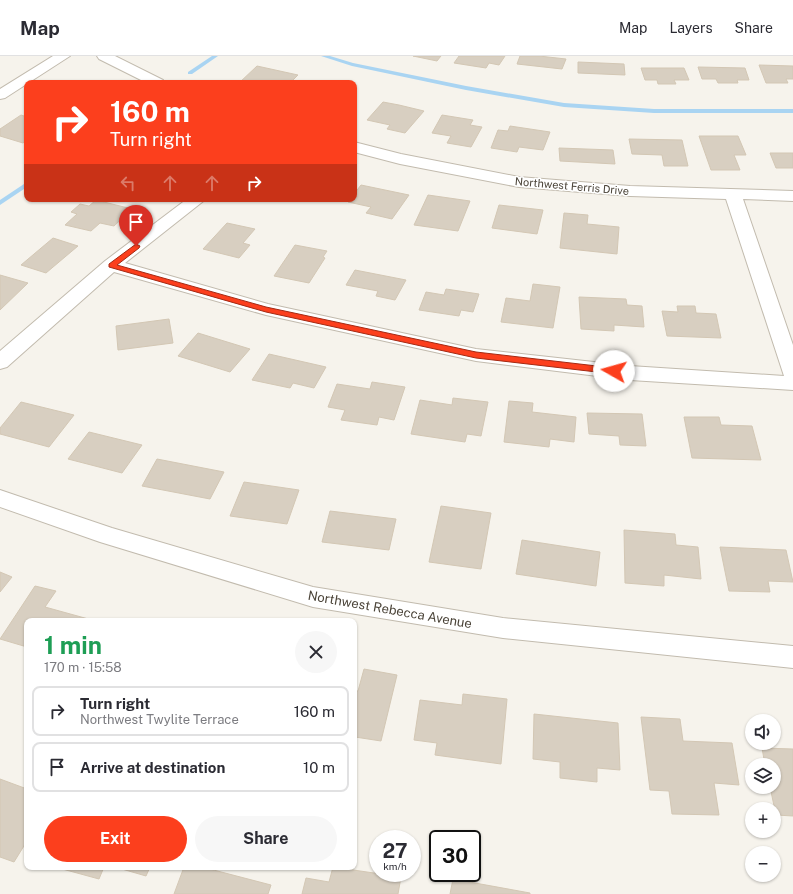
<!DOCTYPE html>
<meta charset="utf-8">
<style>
body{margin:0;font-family:"Public Sans",sans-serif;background:#f7f7f7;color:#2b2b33;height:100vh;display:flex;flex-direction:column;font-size:15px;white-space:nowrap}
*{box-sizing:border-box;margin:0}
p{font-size:13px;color:#7c7c81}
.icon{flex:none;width:22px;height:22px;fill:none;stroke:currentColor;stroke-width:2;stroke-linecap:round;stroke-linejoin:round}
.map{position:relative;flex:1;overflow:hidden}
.details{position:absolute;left:24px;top:562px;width:333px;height:252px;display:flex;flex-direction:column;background:#fff;border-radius:8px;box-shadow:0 1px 3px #0004}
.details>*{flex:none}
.top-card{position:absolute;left:24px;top:24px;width:333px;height:122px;border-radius:8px;box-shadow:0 1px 3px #0004;background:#fc3f1d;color:#fff;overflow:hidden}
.tools{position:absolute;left:745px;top:658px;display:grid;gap:8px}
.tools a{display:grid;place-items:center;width:36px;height:36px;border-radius:50%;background:#fff;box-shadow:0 1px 3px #0004;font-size:20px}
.speed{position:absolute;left:369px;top:774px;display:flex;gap:8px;font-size:20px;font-weight:700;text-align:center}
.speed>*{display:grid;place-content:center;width:52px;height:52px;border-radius:50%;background:#fff;box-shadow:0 1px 3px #0004;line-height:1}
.speed small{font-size:10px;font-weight:400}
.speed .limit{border:2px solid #111;border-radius:6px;background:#fff;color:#111}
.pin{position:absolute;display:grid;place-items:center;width:34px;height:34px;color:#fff;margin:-41px -17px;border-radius:50% 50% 50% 0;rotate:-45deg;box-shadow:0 0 4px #0007}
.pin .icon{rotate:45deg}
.me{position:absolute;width:44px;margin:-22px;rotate:277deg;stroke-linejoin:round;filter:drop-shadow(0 0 3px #0008)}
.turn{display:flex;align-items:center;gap:14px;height:84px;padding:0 20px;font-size:18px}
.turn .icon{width:52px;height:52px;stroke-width:2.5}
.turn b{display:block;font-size:28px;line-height:34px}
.lanes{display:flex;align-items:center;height:38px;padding:0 20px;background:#0003;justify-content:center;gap:20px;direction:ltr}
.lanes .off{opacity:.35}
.round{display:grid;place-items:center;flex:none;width:42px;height:42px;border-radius:21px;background:#f7f7f7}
.summary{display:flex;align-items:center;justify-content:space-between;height:68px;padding:0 20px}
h1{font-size:24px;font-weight:700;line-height:30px;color:#1e9e55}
.cta{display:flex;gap:8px;margin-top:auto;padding:8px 20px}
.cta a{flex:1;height:46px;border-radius:24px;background:#fc3f1d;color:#fff;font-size:16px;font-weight:700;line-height:46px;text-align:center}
.cta a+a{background:#f7f7f7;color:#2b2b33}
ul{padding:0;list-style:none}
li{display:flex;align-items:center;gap:12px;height:50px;margin:0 8px 6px;padding:0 12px;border:2px solid #e1e1e2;border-radius:8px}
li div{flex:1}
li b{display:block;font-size:15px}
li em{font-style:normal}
header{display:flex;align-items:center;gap:24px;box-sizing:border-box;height:56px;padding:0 20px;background:#fff;border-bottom:1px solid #e1e1e2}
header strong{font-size:19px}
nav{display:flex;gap:22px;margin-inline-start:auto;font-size:14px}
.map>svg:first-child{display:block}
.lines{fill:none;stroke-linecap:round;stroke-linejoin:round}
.stream{fill:#a9d4f2;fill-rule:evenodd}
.building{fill:#d8cfc1;stroke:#d3c7b4}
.minor-casing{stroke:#c2bbae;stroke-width:2}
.minor{fill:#fff;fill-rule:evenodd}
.route{fill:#fc3f1d;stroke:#a42913}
.labels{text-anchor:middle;stroke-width:3;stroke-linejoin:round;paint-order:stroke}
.far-street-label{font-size:11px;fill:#4b4439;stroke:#fff}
.street-label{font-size:13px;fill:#4b4439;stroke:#fff}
</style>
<header>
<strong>Map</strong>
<nav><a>Map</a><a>Layers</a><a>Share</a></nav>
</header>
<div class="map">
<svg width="793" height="838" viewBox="0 0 793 838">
<rect width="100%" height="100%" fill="#f6f3ec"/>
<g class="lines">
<path class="stream" d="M212,0H218L192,18H188V16Z
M321,0H330L353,7L466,30L564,47L654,53H793V57H654L564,51L466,34L352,10Z
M27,126V131L0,149V144Z"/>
</g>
<path class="building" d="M413,0H441L437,5Z
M459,0H505L499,9L489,7L486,12L454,7Z
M520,0H539L566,3L562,13L517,8Z
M578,6L624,8L625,19L578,17Z
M759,9L793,10V23H786L788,27H766Z
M257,10L298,19L290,27H239Z
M698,11L745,12L749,24H737L738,27H718L716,23H702Z
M641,12H684L689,24H674L676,28H658L657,24H645Z
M383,46L399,49L424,55L405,77L387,73L390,69L367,64Z
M21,59L27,61V84L23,87L0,80V73Z
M442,59L473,64L470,69L482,71L471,91L447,87L451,80L432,77Z
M510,70L550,76L543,94L519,91L517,96L491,92L498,74L508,75Z
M699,80H738L746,99H734L740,114H711Z
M629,83L682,84L688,110H664L662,99L632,98Z
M559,92L613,94L615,108L560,105Z
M770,97H793V112H776Z
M361,129L409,139L392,163L366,157L371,151L348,146L351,143H354V138Z
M428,139L470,145L458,175L414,169Z
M96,144L132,153L114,170L100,167L91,175L65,169L77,158L71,156L80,148L89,150Z
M499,149L543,154L537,178L492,172Z
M564,157L588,159L587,168L619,171L617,198L560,192Z
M227,167L255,173L243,187L250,189L239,202L203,193Z
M53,182L78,190L46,217L21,209Z
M295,189L327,195L323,201L325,202L309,227L274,220Z
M355,214L406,224L395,244L376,240L378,235L346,229Z
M0,219L28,227L0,254Z
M533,228L560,231L553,272L501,266L506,242L530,245Z
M446,233L479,238L473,256L461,254L459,260L419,254L426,236L444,239Z
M579,241L626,243L627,249L642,250L644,271L614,269V275L581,273Z
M677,250H695L696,257L716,258L721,282L667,280L662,255L678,256Z
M169,263L173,287L118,294L116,270Z
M198,277L250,293L230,316L178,300Z
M269,298L326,311L314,332L293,327L290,332L252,324Z
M372,326L405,331L394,364L379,361L377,369L341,364L345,354L328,351L337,328L370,333Z
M453,342L488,346L481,380L467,378L465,386L411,378L420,344L452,349Z
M509,345L533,347L532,356L576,361L574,386L550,383L549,391L504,386Z
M21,346L74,359L49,391L0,378V372Z
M587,357L642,358L646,390L620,389L619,380L589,378Z
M684,361H719L721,369L752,370L761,404L692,402Z
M89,376L142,389L122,417L68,403Z
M157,403L224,416L210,443L142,430Z
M244,426L299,434L287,468L230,460Z
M441,450L491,457L481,513L429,506Z
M330,455L396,463L389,494L322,486Z
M624,474L675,478L676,489L698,491L701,523L664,519V530L625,527Z
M522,484L600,496L596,530L516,518Z
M720,491L786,494L793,526L768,525L770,536L729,535Z
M0,516L12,521L0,536Z
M35,530L56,535L45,551L92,564L91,565H27V591L0,583Z
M364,613L397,619L381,685L355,681L354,686V635H358Z
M463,638L507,643L501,708L435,699L437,687L414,684L420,644L462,649Z
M534,658L618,667L620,714L597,712V726L560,722V706L533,703Z
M641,661L680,663L683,685L732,687L739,729L714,727L719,759L672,758L669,735L650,734Z
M762,692L793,693V760L776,759L770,731H774V709H765Z
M0,723L27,733V785L14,806L0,801Z
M55,811H104L99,823Z
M115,811H150L146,820Z
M184,811H202L271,829L268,838H174Z
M333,811L401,821L398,838H302L306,822L329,826Z
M453,823L530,837V838H450Z"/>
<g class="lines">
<defs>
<path id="minor" d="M53,0H70L5,42L0,43V33Z
M97,0H115L163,24L165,27H147L99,3Z
M354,86L401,98L519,121L630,130L793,135V145L743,143L793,289V334L630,324L476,305L266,259L114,216L7,311L0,313V295L105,205L187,143H206L125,207L268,248L476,293L630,310L784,320L726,143L630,140L519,131L400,108L354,96Z
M0,434L112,472L313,531L503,562L793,590V612L503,582L313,551L100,486L0,451Z"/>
</defs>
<use href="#minor" class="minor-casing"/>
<use href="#minor" class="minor"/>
</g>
<path class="route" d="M136,188L140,190L139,192L117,209L266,251L476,296L614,312L619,315L614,318L476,302L266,256L109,211V208Z"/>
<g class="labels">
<g class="far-street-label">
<text transform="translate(572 130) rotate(5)" y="4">Northwest Ferris Drive</text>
</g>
<g class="street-label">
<text transform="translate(390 553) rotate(10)" y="5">Northwest Rebecca Avenue</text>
</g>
</g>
</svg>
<div class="tools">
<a><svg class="icon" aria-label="sound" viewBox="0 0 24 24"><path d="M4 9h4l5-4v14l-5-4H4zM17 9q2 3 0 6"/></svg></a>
<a><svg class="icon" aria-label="layers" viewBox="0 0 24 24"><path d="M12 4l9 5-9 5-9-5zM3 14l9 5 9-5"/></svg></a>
<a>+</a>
<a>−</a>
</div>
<div class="speed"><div>27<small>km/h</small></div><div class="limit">30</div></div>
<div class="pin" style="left:136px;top:190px;background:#d93025"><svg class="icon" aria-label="arrive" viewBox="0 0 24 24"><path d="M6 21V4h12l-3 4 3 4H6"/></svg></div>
<svg class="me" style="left:614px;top:315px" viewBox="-20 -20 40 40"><circle r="19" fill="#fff"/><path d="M0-13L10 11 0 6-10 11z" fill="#fc3f1d"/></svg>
<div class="top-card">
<div class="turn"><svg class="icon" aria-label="right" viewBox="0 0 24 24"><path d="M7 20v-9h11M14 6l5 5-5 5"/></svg><div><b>160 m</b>Turn right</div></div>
<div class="lanes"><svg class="icon off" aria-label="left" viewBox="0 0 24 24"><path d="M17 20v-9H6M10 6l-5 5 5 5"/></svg><svg class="icon off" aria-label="ahead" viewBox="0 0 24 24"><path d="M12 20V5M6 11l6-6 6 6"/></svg><svg class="icon off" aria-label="ahead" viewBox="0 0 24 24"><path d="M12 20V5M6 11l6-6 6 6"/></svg><svg class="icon" aria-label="right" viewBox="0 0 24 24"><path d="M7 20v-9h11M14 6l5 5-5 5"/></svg></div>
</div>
<section class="details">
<div class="summary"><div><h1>1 min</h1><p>170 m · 15:58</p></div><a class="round"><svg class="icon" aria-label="close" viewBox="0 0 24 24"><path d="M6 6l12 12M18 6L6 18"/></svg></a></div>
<ul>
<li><svg class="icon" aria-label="right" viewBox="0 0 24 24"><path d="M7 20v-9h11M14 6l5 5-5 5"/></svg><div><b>Turn right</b><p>Northwest Twylite Terrace</p></div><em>160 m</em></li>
<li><svg class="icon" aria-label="arrive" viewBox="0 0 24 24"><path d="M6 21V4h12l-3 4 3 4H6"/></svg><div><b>Arrive at destination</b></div><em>10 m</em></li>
</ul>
<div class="cta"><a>Exit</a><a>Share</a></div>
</section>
</div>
